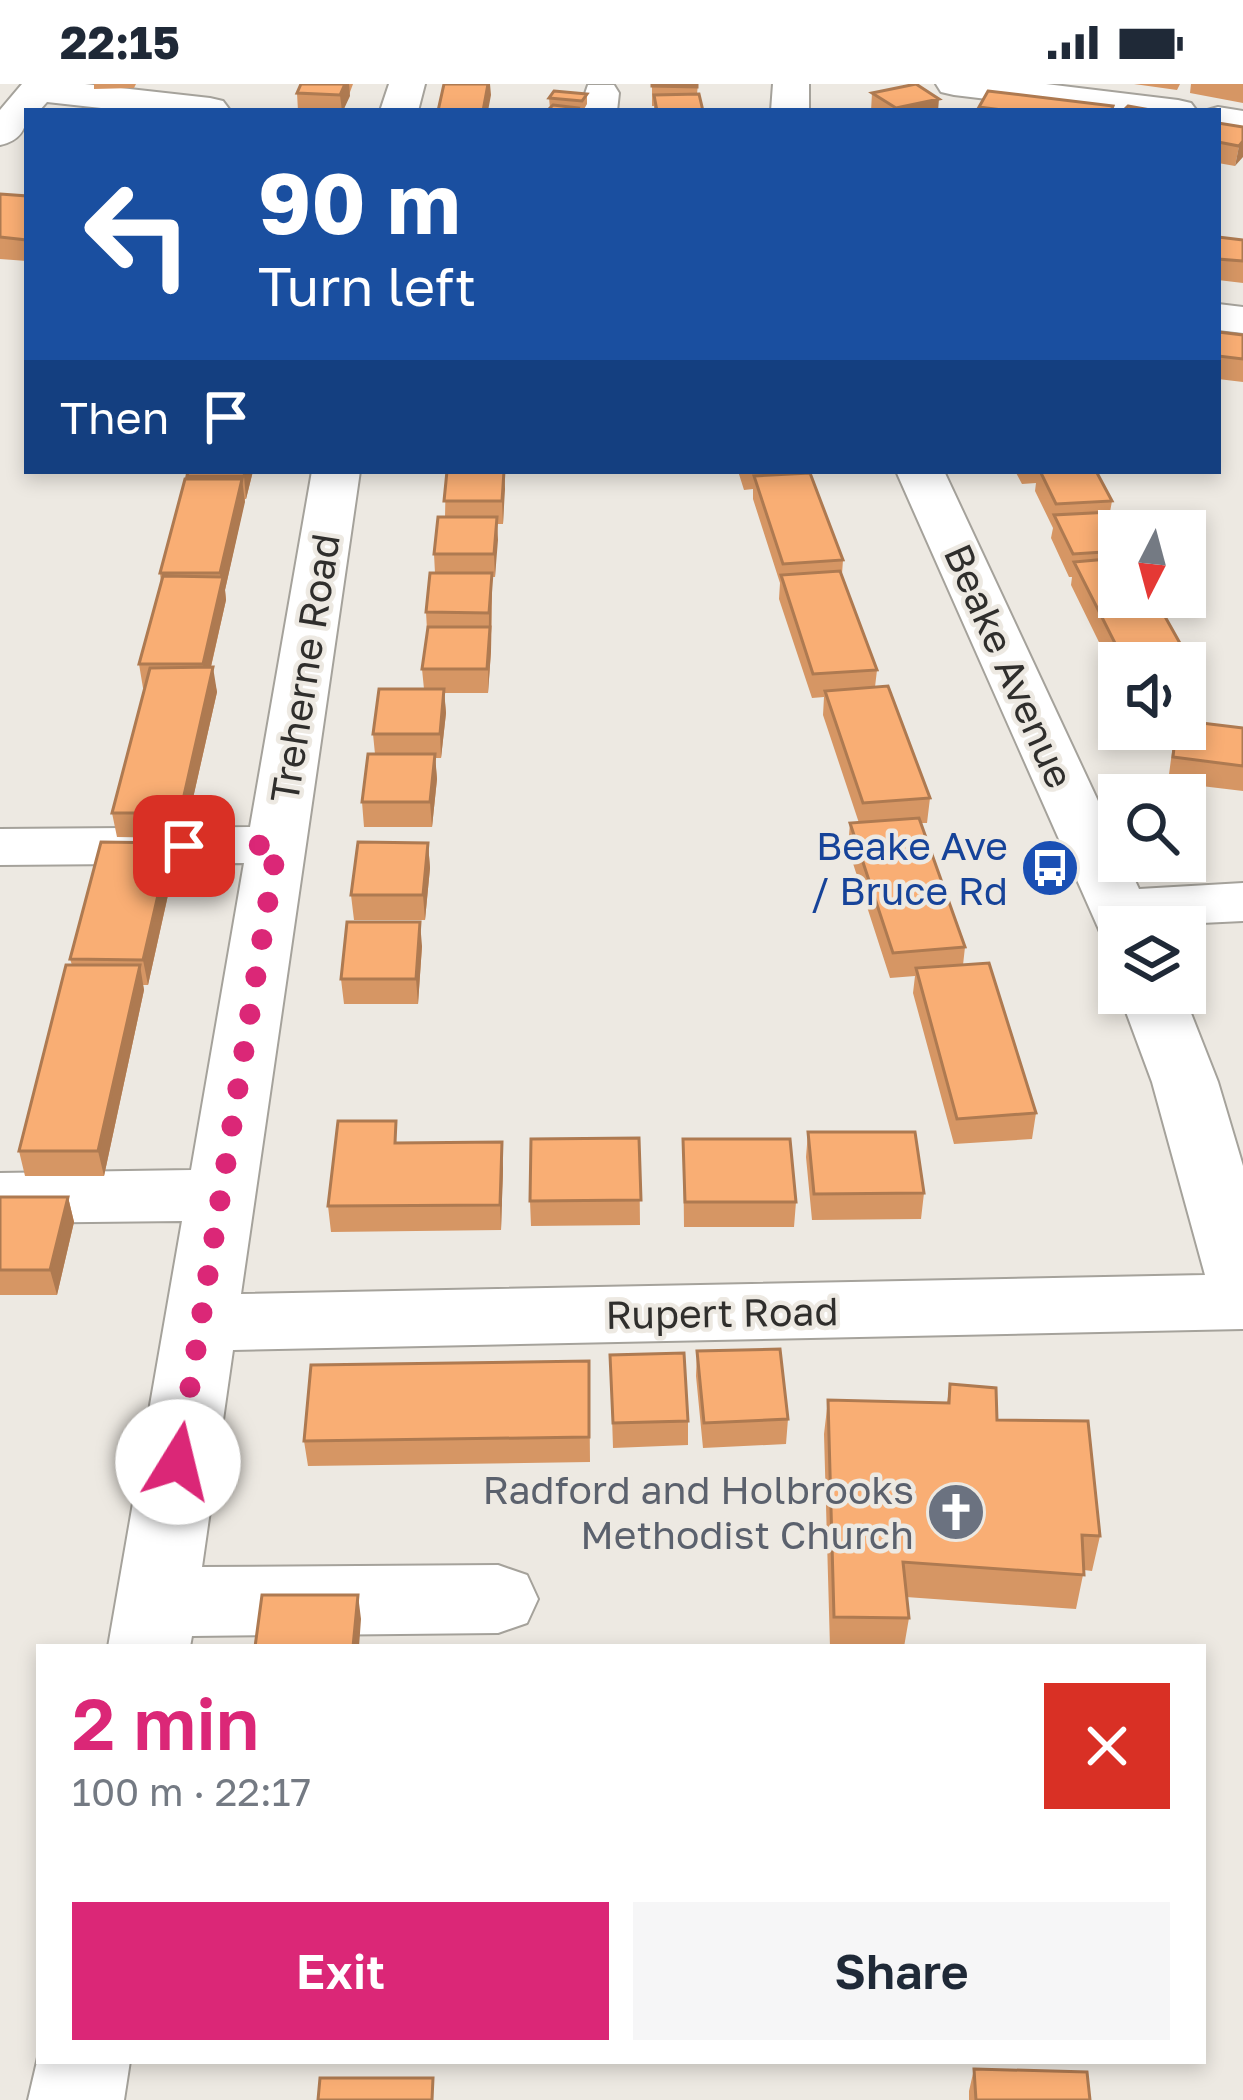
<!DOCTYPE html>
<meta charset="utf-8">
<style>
body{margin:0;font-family:"Golos Text",sans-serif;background:#f6f6f7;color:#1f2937;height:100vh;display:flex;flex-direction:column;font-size:45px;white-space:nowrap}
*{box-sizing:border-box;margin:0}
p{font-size:39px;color:#747a83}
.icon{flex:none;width:66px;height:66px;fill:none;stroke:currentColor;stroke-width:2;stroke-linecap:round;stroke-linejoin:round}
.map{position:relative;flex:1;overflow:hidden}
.side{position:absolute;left:36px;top:1560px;width:1170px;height:420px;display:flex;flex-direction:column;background:#fff;border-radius:0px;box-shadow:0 6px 18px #0003}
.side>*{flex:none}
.top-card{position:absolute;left:24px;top:24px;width:1197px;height:366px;border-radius:0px;box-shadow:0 6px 18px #0003;background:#1a4fa0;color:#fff;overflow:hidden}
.needle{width:78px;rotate:186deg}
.controls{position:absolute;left:1098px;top:426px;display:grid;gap:24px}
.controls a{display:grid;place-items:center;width:108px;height:108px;border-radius:0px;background:#fff;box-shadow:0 6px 18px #0003;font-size:60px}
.pin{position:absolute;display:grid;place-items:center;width:102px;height:102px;color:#fff;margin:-51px;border-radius:24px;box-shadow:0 6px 18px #0006}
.me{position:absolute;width:132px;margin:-66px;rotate:9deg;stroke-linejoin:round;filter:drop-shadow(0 0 9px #0008)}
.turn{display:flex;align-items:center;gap:42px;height:252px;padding:0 36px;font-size:54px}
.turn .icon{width:156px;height:156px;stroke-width:2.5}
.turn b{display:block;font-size:84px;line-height:102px}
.then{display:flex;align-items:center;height:114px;padding:0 36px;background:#0003;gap:24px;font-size:45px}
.round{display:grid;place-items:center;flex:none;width:126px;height:126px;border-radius:0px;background:#f6f6f7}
.overview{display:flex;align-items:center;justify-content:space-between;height:204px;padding:0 36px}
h1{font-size:72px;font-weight:600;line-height:90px;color:#db2777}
.cta{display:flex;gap:24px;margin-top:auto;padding:24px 36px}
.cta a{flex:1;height:138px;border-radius:0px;background:#db2777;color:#fff;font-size:48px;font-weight:600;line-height:138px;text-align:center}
.cta a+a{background:#f6f6f7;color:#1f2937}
.status{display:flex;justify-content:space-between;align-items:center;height:84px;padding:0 60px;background:#fff;direction:ltr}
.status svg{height:33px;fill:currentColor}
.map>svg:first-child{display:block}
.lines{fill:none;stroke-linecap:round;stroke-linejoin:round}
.minor-casing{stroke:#a5a29b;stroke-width:4}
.minor{fill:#fff;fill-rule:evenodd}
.wall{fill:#d69664}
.shaded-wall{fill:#ae7a51}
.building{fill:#f9ae74;stroke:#ae7a51;stroke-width:3}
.route{stroke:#db2777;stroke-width:21;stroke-dasharray:0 37.8}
.labels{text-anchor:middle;stroke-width:9;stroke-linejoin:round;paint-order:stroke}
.street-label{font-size:39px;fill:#2f2e2c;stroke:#ede9e2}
.transit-label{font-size:39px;fill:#164399;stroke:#ede9e2;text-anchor:end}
.worship-label{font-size:39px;fill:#5b616d;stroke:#ede9e2;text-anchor:end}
</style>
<div class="status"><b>22:15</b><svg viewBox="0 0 49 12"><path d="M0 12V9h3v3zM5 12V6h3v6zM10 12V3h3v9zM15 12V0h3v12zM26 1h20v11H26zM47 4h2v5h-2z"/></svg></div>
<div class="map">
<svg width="1243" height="2016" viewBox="0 0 1243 2016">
<rect width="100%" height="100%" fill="#ede9e2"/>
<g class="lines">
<defs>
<path id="minor" d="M22,0H85L210,14L223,17L229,25L128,27L47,18L39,27H27C27,46 19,57 0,61V26Z
M389,0H425L418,27H380Z
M773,0H809V27H771Z
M936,0H1046L1178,16L1191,19L1197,27H1086L954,11L941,8Z
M588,1H614L619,9L617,27H579Z
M1218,23L1243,27V49L1218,45V27H1204Z
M1218,220L1243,223V249L1218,246Z
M312,387H360L241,1210L1205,1191L1152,998L1119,909H1183L1218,998L1243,1082V1245L233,1266L202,1483L498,1481L527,1491L538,1515L527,1539L498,1549L192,1552L190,1563H108L182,1137L0,1139V1089L191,1086L244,779L0,781V745L250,743Z
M896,387H944L1119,762V777H1126L1139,805L1243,799V837L1119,843V861L1104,857Z
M39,1969V1977H130L124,2016H28Z"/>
</defs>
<use href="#minor" class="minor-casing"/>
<use href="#minor" class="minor"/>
</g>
<path class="wall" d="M94,0H136L134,4L94,5Z
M301,0H353L343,27H298L297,9Z
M652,0H698L697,10L703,27H654V22H652Z
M1134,0H1180L1177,6Z
M1191,0H1243V19L1190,9Z
M872,9L938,27H871Z
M587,10V20L583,27H547L550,24L549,14Z
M1218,39L1243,43L1235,82L1218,79Z
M0,110L27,112V177L0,175Z
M1218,153L1243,156V199L1218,196Z
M1218,248L1243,251V298L1218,295Z
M188,387H253L246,415H245L225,506L226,516L211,583L217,608L184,754L117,753L112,729L145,604H143L139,580L161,499L160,489Z
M446,387H505L503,440H497L495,493H492L491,567L488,609H444L446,629L441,674H435L437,695L432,743H364L362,718L375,670L373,650L424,605L422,585L427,546L426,528L435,489L434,470L445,433Z
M738,387H800L843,476L842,490L877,586L875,603L930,714L927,739H921L965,863L963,881L1036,1029L1032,1055L954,1060L913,909L915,892L890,894L848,764L850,739H859L823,631L824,613L812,614L779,515L780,499L753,415V405L744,406Z
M1015,387H1096L1112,417L1110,428L1119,447V513L1186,570L1184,579H1119V599L1071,501L1072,493H1069L1051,454L1053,444L1035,407L1036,399L1022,400Z
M1243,644V707L1168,698L1175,645Z
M428,759L430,784L425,836H354L351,811Z
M174,784L148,901H143L144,906L104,1092H25L19,1067L72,881L70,875Z
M422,862L418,920H344L341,895Z
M808,1048L924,1109L921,1135L812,1136L806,1073Z
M639,1054L640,1141L531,1142L530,1117Z
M683,1055L796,1118L794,1143H684Z
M503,1084L501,1146L331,1148L328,1122Z
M0,1113H68L74,1138L57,1211H0Z
M697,1267L788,1335L786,1360L703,1364L696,1292Z
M610,1271L688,1337V1361L613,1364Z
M589,1277L590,1378L308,1382L304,1357Z
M950,1300L997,1336L1100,1452L1092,1487L1084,1486L1076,1525L906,1513L909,1534L904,1563H830L824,1350L828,1316L947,1319Z
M974,1985L1090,2016H969V2007Z"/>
<path class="shaded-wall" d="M345,0H349L350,12L343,27H342L340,11Z
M488,0H490L491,11L488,27H483Z
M939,15L938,27H895L896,24Z
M1243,57V73L1235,82L1239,62Z
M245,387H253L246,415L244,392Z
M504,387L505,405L503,440L502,417Z
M242,395L245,418L225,506L226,516L206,604L203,580L221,500L220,489Z
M497,433L498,456L495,493L494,470Z
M492,489L491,567L488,609L489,529Z
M213,583L217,608L184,754L180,729Z
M444,605L446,629L441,674L440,650Z
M435,670L437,695L432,743L430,718Z
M170,759L174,784L148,901L143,876Z
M428,759L430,784L425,836L423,811Z
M420,838L422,862L418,920L416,895Z
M140,881L144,906L104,1092L98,1067Z
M502,1058L503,1084L501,1146L500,1121Z
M68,1113L74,1138L57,1211L50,1186Z
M358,1511L361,1535L359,1563H353Z"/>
<path class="building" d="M301,0H345L340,11L297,9Z
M444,0H488L483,27H438Z
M652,0H697V3L652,2Z
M916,0L939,15L896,24L872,9Z
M554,7L587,10L582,17L549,14Z
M988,7L1113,22L1111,27H1010L979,23Z
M699,10L703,27H657L654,11Z
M553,21L578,24L576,27H547Z
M1128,22L1156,27H1123Z
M1218,39L1243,43V57L1239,62L1218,58Z
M0,110L27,112V156L0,153Z
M1218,153L1243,156V177L1218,175Z
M1218,248L1243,251V275L1218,272Z
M188,387H245L244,392H187Z
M447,387H504L502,417H444Z
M1040,387H1096L1112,417L1056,420Z
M810,389L843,476L783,480L754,392Z
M185,395H242L220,489H160Z
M1111,428L1121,447H1119V467L1073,470L1054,431Z
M438,433H497L494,470H434Z
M1119,474V513H1154L1186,570L1123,575L1074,478Z
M840,487L877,586L813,590L781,491Z
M430,489H492L489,529L426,528Z
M163,492L223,493L203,580H139Z
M428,543H490L487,585H422Z
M213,583L180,729H112L150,584Z
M888,602L930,714L863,719L825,607Z
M379,605H444L440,650H373Z
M1185,637L1243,644V682L1173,673L1176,645H1185Z
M368,670H435L430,718H362Z
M919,734L965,863L893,869L850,739Z
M101,758L170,759L143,876L70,875Z
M358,758L428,759L423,811H351Z
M347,838H420L416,895H341Z
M989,879L1036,1029L957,1035L916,884Z
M66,881H140L98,1067H19Z
M338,1037H396L395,1059L502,1058L500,1121L328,1122Z
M808,1048H915L924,1109L814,1110Z
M639,1054L641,1116L530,1117L531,1055Z
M683,1055H790L796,1118H685Z
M0,1113H68L50,1186H0Z
M780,1265L788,1335L704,1339L697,1267Z
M684,1269L688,1337L613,1339L610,1271Z
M589,1277V1353L304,1357L311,1281Z
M950,1300L996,1304L997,1336L1088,1337L1100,1452L1082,1451L1084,1491L903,1478L909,1534L834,1533L828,1316L949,1319Z
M262,1511H358L353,1563H255Z
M974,1985L1087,1988L1090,2016H976Z
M320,1994H433L432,2016H318Z"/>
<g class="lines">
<path class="route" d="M178,1378L277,761L184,762"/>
</g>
<defs>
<symbol id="bus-disc" viewBox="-11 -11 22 22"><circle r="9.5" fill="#1a4fb4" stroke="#ede9e2"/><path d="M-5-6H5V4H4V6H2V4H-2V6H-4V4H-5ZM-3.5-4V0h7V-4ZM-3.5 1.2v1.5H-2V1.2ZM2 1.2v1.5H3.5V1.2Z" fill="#fff"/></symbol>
<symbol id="church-disc" viewBox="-11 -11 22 22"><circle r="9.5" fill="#6b7280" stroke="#ede9e2"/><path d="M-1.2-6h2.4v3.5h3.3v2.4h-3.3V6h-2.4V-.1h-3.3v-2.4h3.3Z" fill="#fff"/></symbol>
</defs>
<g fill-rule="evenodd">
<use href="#bus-disc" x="1017" y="751" width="66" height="66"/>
<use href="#church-disc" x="923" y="1395" width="66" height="66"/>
</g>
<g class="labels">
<g class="street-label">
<text transform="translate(1009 582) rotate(66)" y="14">Beake Avenue</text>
<text transform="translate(305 584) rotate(-81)" y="14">Treherne Road</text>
<text transform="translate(722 1229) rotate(-1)" y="14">Rupert Road</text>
</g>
<g class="transit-label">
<text x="1008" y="776">Beake Ave<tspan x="1008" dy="45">/ Bruce Rd</tspan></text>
</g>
<g class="worship-label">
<text x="914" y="1420">Radford and Holbrooks<tspan x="914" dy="45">Methodist Church</tspan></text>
</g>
</g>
</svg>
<div class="controls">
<a><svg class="needle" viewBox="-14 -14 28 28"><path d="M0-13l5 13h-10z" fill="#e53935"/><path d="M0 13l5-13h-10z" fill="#747a83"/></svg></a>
<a><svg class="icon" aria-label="sound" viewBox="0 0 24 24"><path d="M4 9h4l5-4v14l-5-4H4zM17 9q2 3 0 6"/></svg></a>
<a><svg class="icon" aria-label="search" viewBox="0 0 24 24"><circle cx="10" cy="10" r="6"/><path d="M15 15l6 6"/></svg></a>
<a><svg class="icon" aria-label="layers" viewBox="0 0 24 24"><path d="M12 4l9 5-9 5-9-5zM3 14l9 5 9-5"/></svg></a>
</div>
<div class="pin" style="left:184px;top:762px;background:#d93025"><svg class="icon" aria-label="arrive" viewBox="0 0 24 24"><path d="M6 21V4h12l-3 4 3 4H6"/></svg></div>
<svg class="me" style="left:178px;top:1378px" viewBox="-20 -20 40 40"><circle r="19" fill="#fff"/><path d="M0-13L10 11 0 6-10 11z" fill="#db2777"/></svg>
<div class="top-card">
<div class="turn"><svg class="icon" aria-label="left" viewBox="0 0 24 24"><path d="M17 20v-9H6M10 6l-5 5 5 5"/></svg><div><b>90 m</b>Turn left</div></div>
<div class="then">Then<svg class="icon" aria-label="arrive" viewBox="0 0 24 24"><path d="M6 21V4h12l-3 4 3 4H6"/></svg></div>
</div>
<section class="side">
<div class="overview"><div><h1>2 min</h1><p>100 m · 22:17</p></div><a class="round" style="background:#d93025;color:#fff"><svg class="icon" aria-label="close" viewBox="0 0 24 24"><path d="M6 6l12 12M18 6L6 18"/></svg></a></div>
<div class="cta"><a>Exit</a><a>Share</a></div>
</section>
</div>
